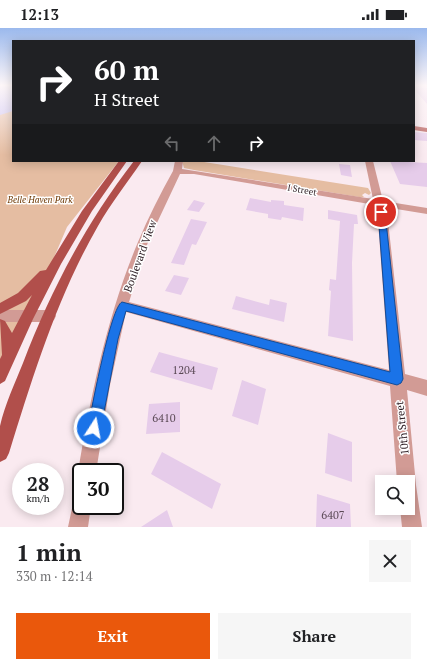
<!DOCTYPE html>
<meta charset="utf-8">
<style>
body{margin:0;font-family:"PT Serif",serif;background:#f6f6f6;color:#202124;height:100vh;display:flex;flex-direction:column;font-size:15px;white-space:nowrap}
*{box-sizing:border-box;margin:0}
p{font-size:13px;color:#757577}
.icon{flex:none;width:22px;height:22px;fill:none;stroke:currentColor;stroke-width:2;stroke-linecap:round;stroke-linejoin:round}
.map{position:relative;height:499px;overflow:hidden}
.drawer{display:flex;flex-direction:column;background:#fff;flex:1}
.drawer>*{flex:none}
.top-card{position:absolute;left:12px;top:12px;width:403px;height:122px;border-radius:0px;box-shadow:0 2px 10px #0003;background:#202124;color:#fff;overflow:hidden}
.fabs{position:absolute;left:375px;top:447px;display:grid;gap:8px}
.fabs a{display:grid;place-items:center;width:40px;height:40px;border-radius:0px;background:#fff;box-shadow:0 2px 10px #0003;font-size:20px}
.speed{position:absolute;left:12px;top:435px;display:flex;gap:8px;font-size:20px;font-weight:700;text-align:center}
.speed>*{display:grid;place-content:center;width:52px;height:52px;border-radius:50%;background:#fff;box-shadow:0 2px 10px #0003;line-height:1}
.speed small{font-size:10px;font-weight:400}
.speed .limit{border:2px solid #111;border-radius:6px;background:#fff;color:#111}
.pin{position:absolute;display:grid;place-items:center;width:34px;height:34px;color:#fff;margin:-17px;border:2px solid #fff;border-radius:50%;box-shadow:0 1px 4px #0007}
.me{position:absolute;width:44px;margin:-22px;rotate:11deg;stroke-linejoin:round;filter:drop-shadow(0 0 3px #0008)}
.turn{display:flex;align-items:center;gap:14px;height:84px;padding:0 16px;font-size:18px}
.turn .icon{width:52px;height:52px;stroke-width:2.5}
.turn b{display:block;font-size:28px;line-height:34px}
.lanes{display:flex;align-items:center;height:38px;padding:0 16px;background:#0003;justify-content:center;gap:20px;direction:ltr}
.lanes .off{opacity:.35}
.round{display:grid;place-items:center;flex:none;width:42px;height:42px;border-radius:0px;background:#f6f6f6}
.headline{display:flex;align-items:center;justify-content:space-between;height:68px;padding:0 16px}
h1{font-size:24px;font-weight:700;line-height:30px}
.primary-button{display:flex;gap:8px;margin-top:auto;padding:8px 16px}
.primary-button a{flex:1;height:46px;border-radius:0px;background:#ea580c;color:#fff;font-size:16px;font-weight:700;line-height:46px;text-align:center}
.primary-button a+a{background:#f6f6f6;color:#202124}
.status{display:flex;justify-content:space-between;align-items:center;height:28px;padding:0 20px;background:#fff;direction:ltr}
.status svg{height:11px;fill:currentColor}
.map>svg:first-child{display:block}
.green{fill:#e5bda2}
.water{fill:#c8c1f5}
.building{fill:#e6ccea}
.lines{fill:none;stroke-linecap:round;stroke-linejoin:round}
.minor{fill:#d29b95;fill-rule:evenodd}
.major{fill:#b14f4b;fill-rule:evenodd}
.route{fill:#1a73e8;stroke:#114b97}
.labels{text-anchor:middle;stroke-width:3;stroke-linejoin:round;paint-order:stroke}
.far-street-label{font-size:9px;fill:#2c1d23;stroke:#fff}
.far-park-label{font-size:9px;font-style:italic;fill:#6d3702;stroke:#fff}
.street-label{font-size:11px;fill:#2c1d23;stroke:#fff}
.near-number-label{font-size:11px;fill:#5a4955}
</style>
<div class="status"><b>12:13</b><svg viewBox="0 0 49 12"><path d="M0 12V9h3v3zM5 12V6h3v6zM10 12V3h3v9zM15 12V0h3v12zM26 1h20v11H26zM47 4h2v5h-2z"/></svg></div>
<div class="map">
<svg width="427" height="499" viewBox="0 0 427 499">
<rect width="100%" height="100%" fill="#faeaf0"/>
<path class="green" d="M0,57H13V133H119L67,199L0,356Z
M182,133H198L368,160L371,165L369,167L365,165L362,167L364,169H359L194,142L184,140Z"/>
<path class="water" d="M0,57H13V83L0,87Z"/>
<path class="building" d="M414,59L427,60V76L414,61Z
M414,104L427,105V113L414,112Z
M390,133L427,135V159L400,156Z
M339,136L350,137L352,149L341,147Z
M250,170L271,174V172L284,173V177L304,180L303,193L282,189L281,192L268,190V186L246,182Z
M194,172L205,175L199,184L187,182Z
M328,182L357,187L358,196H354L352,235L353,313L328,308L331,263L329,262L330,251L336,252L340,193L328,191Z
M191,191L207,194L196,217L192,216L184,237L171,235Z
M174,247L189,250L181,267L165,263Z
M236,268L269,277L270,271L287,275L284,294L232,281Z
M159,324L218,340L212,362L150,344Z
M242,352L266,361L258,397L232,388Z
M180,374V404L146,406L149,376Z
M328,405L352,414V454L325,445Z
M162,424L221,456L212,481L151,446Z
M317,466L350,476L351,499H316Z
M167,482L173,499H141Z"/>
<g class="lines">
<path class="minor" d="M175,133H183L182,141L373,171L365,133H373L383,173L427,180V186L384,179L388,193L405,346L427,352V368L407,362L416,457L422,499H402L400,480H408V454H397L390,358L126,284L110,357L96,444H81L80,451L78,444C91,366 107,288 138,214C148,190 160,166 173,143ZM180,146H194L375,177L378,193L389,342L129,274L148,214Z
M0,282H49L54,284L56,288L54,292L49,294H0Z
M81,468V478H91L88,499H68L74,471Z"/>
<path class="major" d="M414,98L427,100V104L414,102Z
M119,133H127L92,183L61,236L33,291L5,353L0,356V331L2,327L0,291L5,293L12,305L32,267L26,273L0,286V275L18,265L40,243L46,242L82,183Z
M134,133H142C127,155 111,175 98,198C57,269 33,348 9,425L6,431L0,434C0,423 0,409 0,398C5,376 15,355 23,335C51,262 86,195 134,133Z"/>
</g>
<linearGradient id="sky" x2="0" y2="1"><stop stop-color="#9bb9ed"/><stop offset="0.45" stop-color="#fdf6f8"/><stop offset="1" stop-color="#fdf6f8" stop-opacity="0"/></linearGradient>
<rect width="427" height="127" fill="url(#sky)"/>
<path class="route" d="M381,182L385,184L403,351L401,355L397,357L126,283L118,311L101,400L99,405L94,407L89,405L88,400C91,383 111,278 122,274L390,344L378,184Z"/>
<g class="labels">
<g class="far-street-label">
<text transform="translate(302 162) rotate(10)" y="3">I Street</text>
</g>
<g class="far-park-label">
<text x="40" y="175">Belle Haven Park</text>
</g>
<g class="street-label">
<text transform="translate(140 228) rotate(-70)" y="4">Boulevard View</text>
<text transform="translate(402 400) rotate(-96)" y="4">10th Street</text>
</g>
<g class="near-number-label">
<text x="184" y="346">1204</text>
<text x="164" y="394">6410</text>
<text x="333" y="491">6407</text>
</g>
</g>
</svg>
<div class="fabs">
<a><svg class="icon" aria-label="search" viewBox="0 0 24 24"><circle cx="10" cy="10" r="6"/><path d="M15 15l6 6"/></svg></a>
</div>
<div class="speed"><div>28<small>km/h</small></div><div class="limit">30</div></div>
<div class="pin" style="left:381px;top:184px;background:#d93025"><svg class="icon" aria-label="arrive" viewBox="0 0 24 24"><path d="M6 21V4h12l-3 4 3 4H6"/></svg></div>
<svg class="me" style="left:94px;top:400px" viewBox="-20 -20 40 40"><circle r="17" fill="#1a73e8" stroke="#fff" stroke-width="3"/><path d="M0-11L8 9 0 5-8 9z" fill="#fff"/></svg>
<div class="top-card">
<div class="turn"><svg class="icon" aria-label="right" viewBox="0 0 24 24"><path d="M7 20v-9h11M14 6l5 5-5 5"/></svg><div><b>60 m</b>H Street</div></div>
<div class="lanes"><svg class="icon off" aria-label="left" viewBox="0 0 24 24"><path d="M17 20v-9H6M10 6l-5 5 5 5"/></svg><svg class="icon off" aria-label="ahead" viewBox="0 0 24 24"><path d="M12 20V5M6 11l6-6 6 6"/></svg><svg class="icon" aria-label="right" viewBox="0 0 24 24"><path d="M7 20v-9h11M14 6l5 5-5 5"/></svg></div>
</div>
</div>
<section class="drawer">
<div class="headline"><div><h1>1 min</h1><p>330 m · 12:14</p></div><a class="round"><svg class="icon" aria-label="close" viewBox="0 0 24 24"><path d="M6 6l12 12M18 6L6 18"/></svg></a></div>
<div class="primary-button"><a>Exit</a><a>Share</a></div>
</section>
